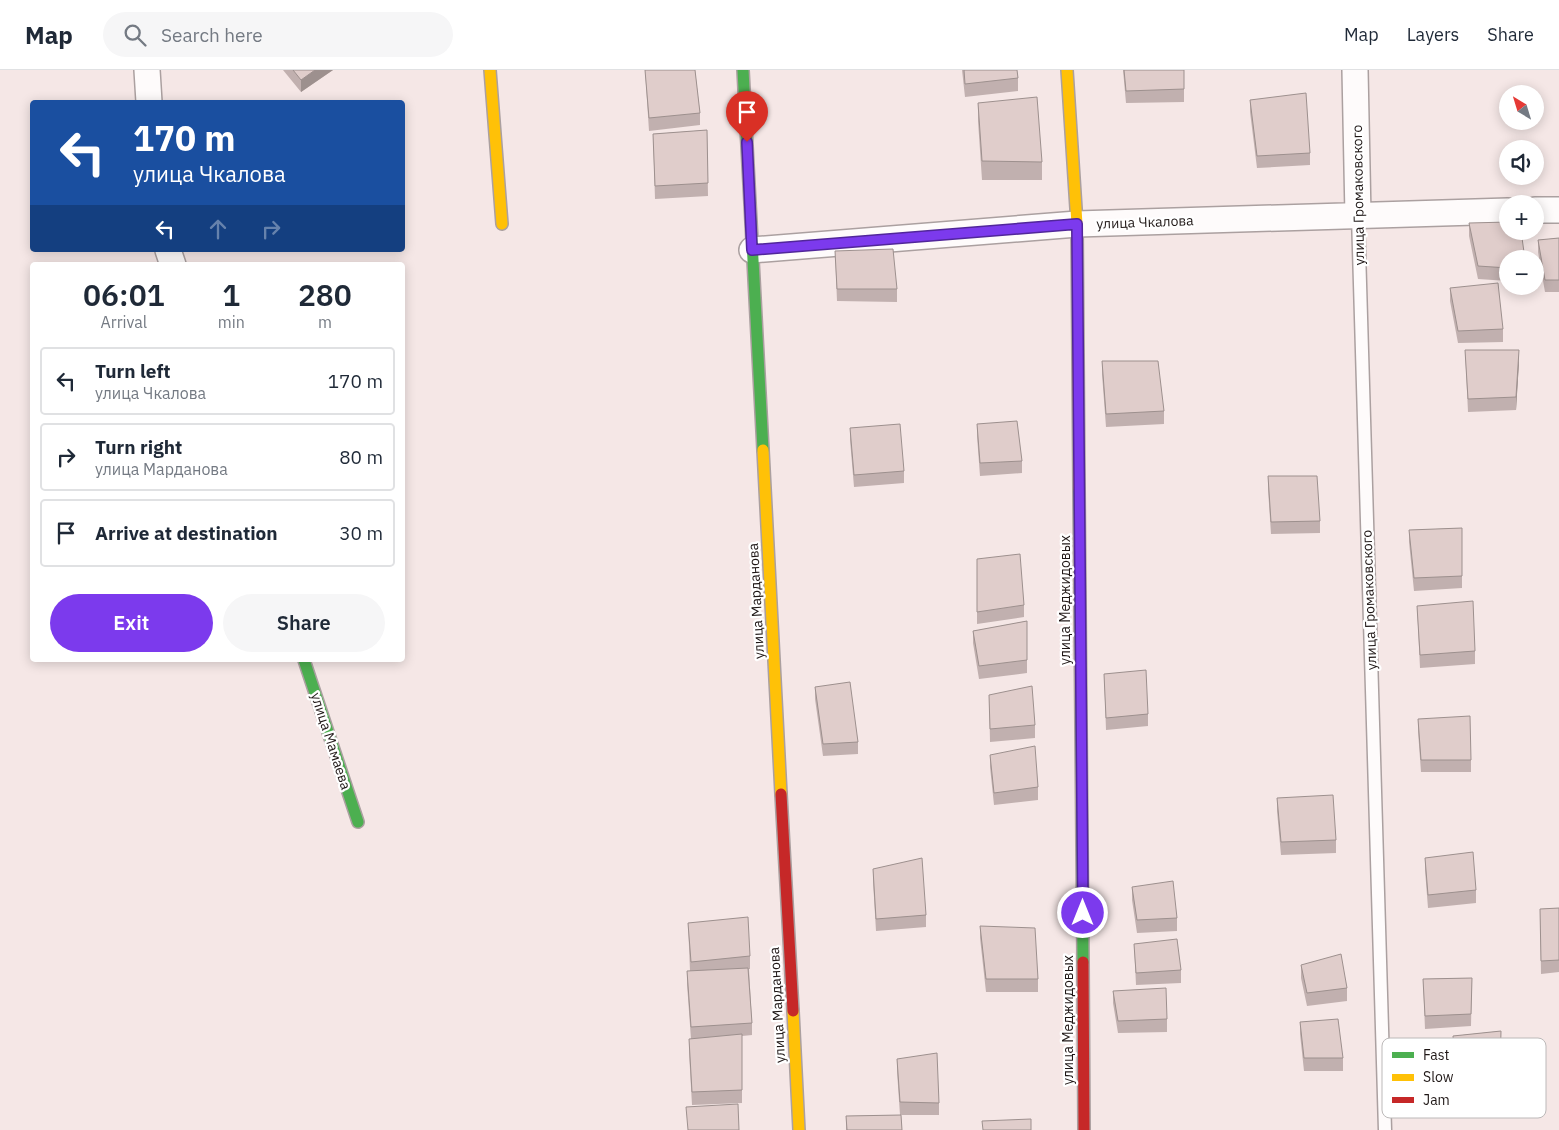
<!DOCTYPE html>
<meta charset="utf-8">
<style>
body{margin:0;font-family:"IBM Plex Sans",sans-serif;background:#f6f6f7;color:#1f2937;height:100vh;display:flex;flex-direction:column;font-size:19px;white-space:nowrap}
*{box-sizing:border-box;margin:0}
p{font-size:16px;color:#747a83}
.icon{flex:none;width:28px;height:28px;fill:none;stroke:currentColor;stroke-width:2;stroke-linecap:round;stroke-linejoin:round}
.map{position:relative;flex:1;overflow:hidden}
.drawer{position:absolute;left:30px;top:192px;width:375px;height:400px;display:flex;flex-direction:column;background:#fff;border-radius:5px;box-shadow:0 2px 12px #0003}
.drawer>*{flex:none}
.banner{position:absolute;left:30px;top:30px;width:375px;height:152px;border-radius:5px;box-shadow:0 2px 12px #0003;background:#1a4fa0;color:#fff;overflow:hidden}
.needle{width:32px;rotate:322deg}
.controls{position:absolute;left:1499px;top:15px;display:grid;gap:10px}
.controls a{display:grid;place-items:center;width:45px;height:45px;border-radius:50%;background:#fff;box-shadow:0 2px 12px #0003;font-size:25px}
.pin{position:absolute;display:grid;place-items:center;width:42px;height:42px;color:#fff;margin:-51px -21px;border-radius:50% 50% 50% 0;rotate:-45deg;box-shadow:0 0 5px #0007}
.pin .icon{rotate:45deg}
.me{position:absolute;width:55px;margin:-28px;rotate:0deg;stroke-linejoin:round;filter:drop-shadow(0 0 4px #0008)}
.turn{display:flex;align-items:center;gap:18px;height:105px;padding:0 20px;font-size:22px}
.turn .icon{width:65px;height:65px;stroke-width:2.5}
.turn b{display:block;font-size:35px;line-height:42px}
.lanes{display:flex;align-items:center;height:48px;padding:0 20px;background:#0003;justify-content:center;gap:25px;direction:ltr}
.lanes .off{opacity:.35}
.eta{display:flex;justify-content:space-evenly;align-items:center;height:85px;text-align:center}
.eta b{font-size:30px;font-weight:600;line-height:35px}
.action{display:flex;gap:10px;margin-top:auto;padding:10px 20px}
.action a{flex:1;height:58px;border-radius:30px;background:#7c3aed;color:#fff;font-size:20px;font-weight:600;line-height:58px;text-align:center}
.action a+a{background:#f6f6f7;color:#1f2937}
ul{padding:0;list-style:none}
li{display:flex;align-items:center;gap:15px;height:68px;margin:0 10px 8px;padding:0 10px;border:2px solid #e0e1e3;border-radius:5px}
li div{flex:1}
li b{display:block;font-size:19px}
li em{font-style:normal}
header{display:flex;align-items:center;gap:30px;box-sizing:border-box;height:70px;padding:0 25px;background:#fff;border-bottom:1px solid #e0e1e3}
header strong{font-size:24px}
nav{display:flex;gap:28px;margin-inline-start:auto;font-size:18px}
.search{width:350px;height:45px;background:#f6f6f7;display:flex;align-items:center;gap:12px;box-sizing:border-box;padding:0 18px;border-radius:28px;color:#747a83;font-size:19px}
.map>svg:first-child{display:block}
.lines{fill:none;stroke-linecap:round;stroke-linejoin:round}
.lane-casing{stroke:#aba0a0;stroke-width:15}
.street-casing{stroke:#aba0a0;stroke-width:28}
.fast-casing{stroke:#aba0a0;stroke-width:14}
.slow-casing{stroke:#aba0a0;stroke-width:14}
.jam-casing{stroke:#aba0a0;stroke-width:14}
.lane{stroke:#fefbfb;stroke-width:12}
.street{stroke:#fefbfb;stroke-width:25}
.fast{stroke:#4caf50;stroke-width:11}
.slow{stroke:#ffc107;stroke-width:11}
.jam{stroke:#c62828;stroke-width:11}
.wall{fill:#c1b0af}
.shaded-wall{fill:#9d908e}
.building{fill:#e0cdcb;stroke:#9d908e}
.route-casing{stroke:#51269a;stroke-width:12}
.route{stroke:#7c3aed;stroke-width:9}
.labels{text-anchor:middle;stroke-width:4.5;stroke-linejoin:round;paint-order:stroke}
.street-label{font-size:14px;fill:#1f1716;stroke:#fff}
.key{fill:#fff;stroke:#bcb9b9;stroke-width:1}
.key-label{font-size:14px;fill:#1f1716}
</style>
<header>
<strong>Map</strong>
<div class="search"><svg class="icon" aria-label="search" viewBox="0 0 24 24"><circle cx="10" cy="10" r="6"/><path d="M15 15l6 6"/></svg>Search here</div>
<nav><a>Map</a><a>Layers</a><a>Share</a></nav>
</header>
<div class="map">
<svg width="1559" height="1060" viewBox="0 0 1559 1060">
<rect width="100%" height="100%" fill="#f5e7e6"/>
<g class="lines">
<defs>
<path id="lane" d="M1358,146L1385,1060"/>
<path id="street" d="M147,0L149,32
M1355,0L1358,146
M1535,140H1559
M168,180L173,195
M752,180L1077,154L1508,141"/>
<path id="fast" d="M743,0L763,380
M1079,419L1083,892
M304,590L358,752"/>
<path id="slow" d="M490,0L502,154
M1067,0L1077,154L1079,419
M763,380L781,724
M793,941L799,1060"/>
<path id="jam" d="M781,724L793,941
M1083,892L1084,1060"/>
</defs>
<use href="#lane" class="lane-casing"/>
<use href="#street" class="street-casing"/>
<use href="#fast" class="fast-casing"/>
<use href="#slow" class="slow-casing"/>
<use href="#jam" class="jam-casing"/>
<use href="#lane" class="lane"/>
<use href="#street" class="street"/>
<use href="#fast" class="fast"/>
<use href="#slow" class="slow"/>
<use href="#jam" class="jam"/>
</g>
<path class="wall" d="M283,0H333L301,22Z
M645,0H695L700,43V55L649,61Z
M962,0H1017L1018,8V21L965,27Z
M1123,0H1184V32L1126,33Z
M1250,30L1310,83V95L1257,98L1250,42Z
M978,33L1042,92V110H982L978,51Z
M707,60L708,126L655,129L653,64Z
M1469,153L1508,189V211L1478,209L1469,166Z
M1559,168V222H1545L1538,182V170Z
M835,181L897,219V232L837,231Z
M1450,218L1503,259V272L1458,273L1450,231Z
M1465,280L1519,292L1516,340L1468,342Z
M1102,291L1164,341V354L1106,357L1102,304Z
M977,354L1022,391V403L980,406L977,366Z
M850,358L904,401V413L854,417L850,370Z
M1268,406L1320,451V463L1271,464L1268,419Z
M1462,458V518L1414,521L1409,472V460Z
M977,489L1024,535V547L977,554Z
M1417,536L1475,581V594L1420,598Z
M1027,551V603L979,609L973,573V561Z
M1104,604L1148,644V656L1106,660Z
M815,617L858,672V684L823,686L815,629Z
M989,625L1035,655V668L990,672Z
M1418,649L1471,690V702H1421L1418,661Z
M990,685L1038,717V730L994,735L990,697Z
M1277,728L1336,770V783L1281,785L1277,741Z
M1425,788L1476,820V833L1428,838L1425,800Z
M873,799L926,845V857L876,861L873,811Z
M1132,817L1177,848V861L1137,863L1132,830Z
M1559,838V902L1541,904L1540,839Z
M688,853L750,886V899H749L752,953V965L742,966V1033L692,1035L689,982V969H691L687,914V901H690Z
M980,856L1038,909V922H986L980,868Z
M1134,874L1181,900V913L1136,915Z
M1301,895L1347,918V931L1307,936L1301,908Z
M1472,908L1471,956L1425,959L1423,909Z
M1113,921L1167,949V962L1118,963L1113,933Z
M1300,952L1343,988V1001H1304L1300,964Z
M1501,961L1500,1015L1455,1016L1453,966Z
M897,989L939,1033V1045H901L902,1060H846V1046L900,1045L897,1001Z"/>
<path class="shaded-wall" d="M315,0H333L301,22V10Z
M1519,280V292L1516,340V327Z"/>
<path class="building" d="M293,0H315L301,10Z
M645,0H695L700,43L649,48Z
M964,0H1017L1018,8L965,14Z
M1124,0H1184V19L1126,21Z
M1306,23L1310,83L1257,86L1250,30Z
M1037,27L1042,92L982,91L978,33Z
M707,60L708,113L655,116L653,64Z
M1508,152V161H1521L1525,189H1508V198L1478,196L1469,153Z
M1559,168V210H1545L1538,170Z
M893,179L897,219H837L835,181Z
M1498,213L1503,259L1458,261L1450,218Z
M1465,280H1519L1516,327L1468,329Z
M1102,291H1158L1164,341L1106,344Z
M1017,351L1022,391L980,393L977,354Z
M900,354L904,401L854,405L850,358Z
M1268,406H1317L1320,451L1271,452Z
M1462,458V506L1414,508L1409,460Z
M1020,484L1024,535L977,542V489Z
M1473,531L1475,581L1420,585L1417,536Z
M1027,551V590L979,596L973,561Z
M1146,600L1148,644L1106,648L1104,604Z
M850,612L858,672L823,674L815,617Z
M1032,616L1035,655L990,659L989,625Z
M1470,646L1471,690H1421L1418,649Z
M1035,676L1038,717L994,723L990,685Z
M1333,725L1336,770L1281,772L1277,728Z
M1473,782L1476,820L1428,825L1425,788Z
M922,788L926,845L876,849L873,799Z
M1173,811L1177,848L1137,850L1132,817Z
M1559,838V890L1541,891L1540,839Z
M748,847L750,886L691,892L688,853Z
M980,856L1035,858L1038,909H986Z
M1177,869L1181,900L1136,903L1134,874Z
M1341,884L1347,918L1307,923L1301,895Z
M748,898L752,953L691,957L687,901Z
M1472,908L1471,944L1425,946L1423,909Z
M1166,918L1167,949L1118,951L1113,921Z
M1338,949L1343,988H1304L1300,952Z
M1501,961L1500,1003H1455L1453,966Z
M742,964V1020L692,1022L689,969Z
M937,983L939,1033L900,1032L897,989Z
M738,1034L739,1060H688L686,1037Z
M901,1045L902,1060H847L846,1046Z
M1031,1049V1060H983L982,1051Z"/>
<g class="lines">
<defs>
<path id="route" d="M747,72L752,180L1077,154L1083,843"/>
</defs>
<use href="#route" class="route-casing"/>
<use href="#route" class="route"/>
</g>
<g class="labels">
<g class="street-label">
<text transform="translate(1358 125) rotate(-91)" y="5">улица Громаковского</text>
<text transform="translate(1145 152) rotate(-2)" y="5">улица Чкалова</text>
<text transform="translate(1065 530) rotate(-90)" y="5">улица Меджидовых</text>
<text transform="translate(1369 530) rotate(-92)" y="5">улица Громаковского</text>
<text transform="translate(756 531) rotate(-93)" y="5">улица Марданова</text>
<text transform="translate(331 671) rotate(72)" y="5">улица Мамаева</text>
<text transform="translate(777 935) rotate(-93)" y="5">улица Марданова</text>
<text transform="translate(1068 950) rotate(-90)" y="5">улица Меджидовых</text>
</g>
</g>
<rect x="1382" y="968" width="164" height="80" rx="8" class="key"/>
<rect x="1392" y="982" width="22" height="6" fill="#4caf50"/>
<rect x="1392" y="1004" width="22" height="7" fill="#ffc107"/>
<rect x="1392" y="1027" width="22" height="6" fill="#c62828"/>
<g class="key-label">
<text x="1423" y="990">Fast</text>
<text x="1423" y="1012">Slow</text>
<text x="1423" y="1035">Jam</text>
</g>
</svg>
<div class="controls">
<a><svg class="needle" viewBox="-14 -14 28 28"><path d="M0-13l5 13h-10z" fill="#e53935"/><path d="M0 13l5-13h-10z" fill="#747a83"/></svg></a>
<a><svg class="icon" aria-label="sound" viewBox="0 0 24 24"><path d="M4 9h4l5-4v14l-5-4H4zM17 9q2 3 0 6"/></svg></a>
<a>+</a>
<a>−</a>
</div>
<div class="pin" style="left:747px;top:72px;background:#d93025"><svg class="icon" aria-label="arrive" viewBox="0 0 24 24"><path d="M6 21V4h12l-3 4 3 4H6"/></svg></div>
<svg class="me" style="left:1083px;top:843px" viewBox="-20 -20 40 40"><circle r="17" fill="#7c3aed" stroke="#fff" stroke-width="3"/><path d="M0-11L8 9 0 5-8 9z" fill="#fff"/></svg>
<div class="banner">
<div class="turn"><svg class="icon" aria-label="left" viewBox="0 0 24 24"><path d="M17 20v-9H6M10 6l-5 5 5 5"/></svg><div><b>170 m</b>улица Чкалова</div></div>
<div class="lanes"><svg class="icon" aria-label="left" viewBox="0 0 24 24"><path d="M17 20v-9H6M10 6l-5 5 5 5"/></svg><svg class="icon off" aria-label="ahead" viewBox="0 0 24 24"><path d="M12 20V5M6 11l6-6 6 6"/></svg><svg class="icon off" aria-label="right" viewBox="0 0 24 24"><path d="M7 20v-9h11M14 6l5 5-5 5"/></svg></div>
</div>
<section class="drawer">
<div class="eta">
<div><b>06:01</b><p>Arrival</p></div>
<div><b>1</b><p>min</p></div>
<div><b>280</b><p>m</p></div>
</div>
<ul>
<li><svg class="icon" aria-label="left" viewBox="0 0 24 24"><path d="M17 20v-9H6M10 6l-5 5 5 5"/></svg><div><b>Turn left</b><p>улица Чкалова</p></div><em>170 m</em></li>
<li><svg class="icon" aria-label="right" viewBox="0 0 24 24"><path d="M7 20v-9h11M14 6l5 5-5 5"/></svg><div><b>Turn right</b><p>улица Марданова</p></div><em>80 m</em></li>
<li><svg class="icon" aria-label="arrive" viewBox="0 0 24 24"><path d="M6 21V4h12l-3 4 3 4H6"/></svg><div><b>Arrive at destination</b></div><em>30 m</em></li>
</ul>
<div class="action"><a>Exit</a><a>Share</a></div>
</section>
</div>
